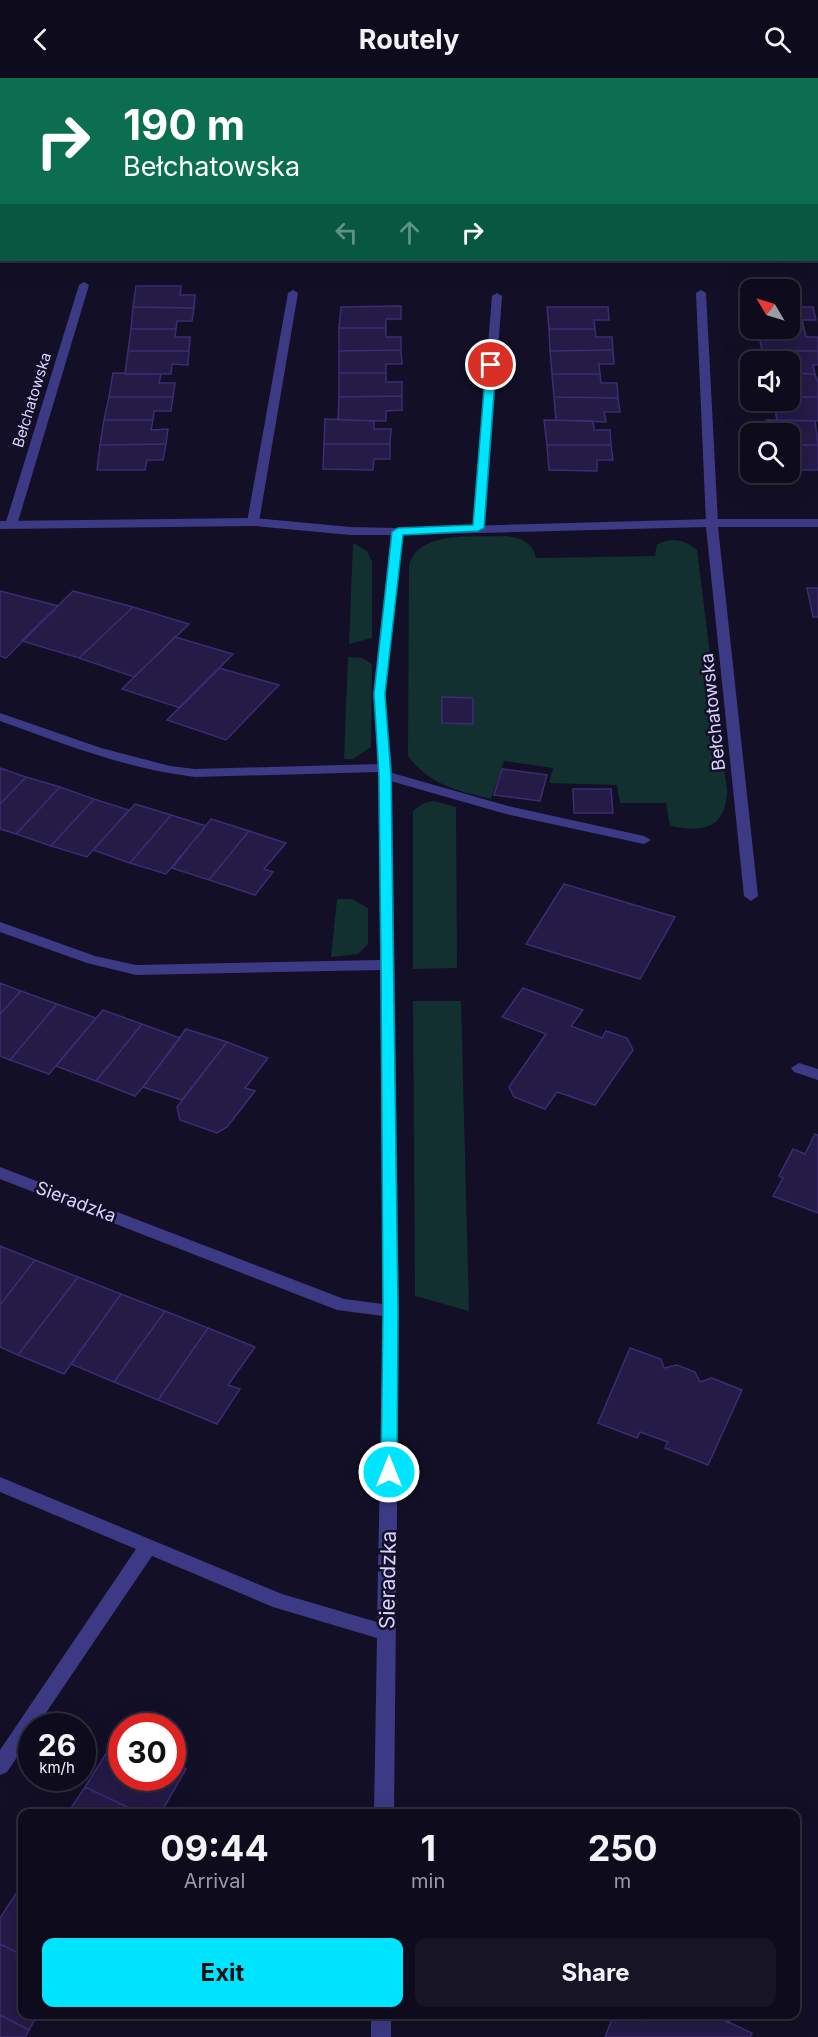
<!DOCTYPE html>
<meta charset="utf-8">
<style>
body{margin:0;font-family:Inter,sans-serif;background:#171425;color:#f1f3f6;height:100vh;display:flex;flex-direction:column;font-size:22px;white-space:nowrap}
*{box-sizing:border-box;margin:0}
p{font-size:20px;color:#9b9ba3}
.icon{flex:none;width:33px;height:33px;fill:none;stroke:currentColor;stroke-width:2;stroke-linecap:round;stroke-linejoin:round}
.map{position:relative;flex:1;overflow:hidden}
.details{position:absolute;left:18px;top:1731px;width:782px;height:210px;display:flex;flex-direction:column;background:#0e0b1c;border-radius:12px;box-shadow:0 6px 24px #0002,0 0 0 2px #2e2b3b}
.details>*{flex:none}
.top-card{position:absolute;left:0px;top:0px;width:819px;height:183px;box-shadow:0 6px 24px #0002,0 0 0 2px #2e2b3b;background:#0b6e4f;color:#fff;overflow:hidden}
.needle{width:39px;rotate:308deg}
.fabs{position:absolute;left:740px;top:201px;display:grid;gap:12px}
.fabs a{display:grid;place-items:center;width:60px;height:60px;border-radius:12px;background:#0e0b1c;box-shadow:0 6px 24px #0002,0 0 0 2px #2e2b3b;font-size:30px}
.speed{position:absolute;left:18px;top:1635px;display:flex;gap:12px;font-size:30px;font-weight:700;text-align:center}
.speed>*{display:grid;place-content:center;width:78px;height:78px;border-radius:50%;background:#0e0b1c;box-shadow:0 6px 24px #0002,0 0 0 2px #2e2b3b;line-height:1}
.speed small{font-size:15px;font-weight:400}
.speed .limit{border:9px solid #d22;background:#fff;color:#111}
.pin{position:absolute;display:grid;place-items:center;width:51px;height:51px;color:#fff;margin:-26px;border:3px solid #fff;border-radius:50%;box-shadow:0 2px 6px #0007}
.me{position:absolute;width:66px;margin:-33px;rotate:0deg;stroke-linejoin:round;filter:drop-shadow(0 0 4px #0008)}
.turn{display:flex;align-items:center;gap:21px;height:126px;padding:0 24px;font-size:27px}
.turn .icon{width:78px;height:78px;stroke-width:2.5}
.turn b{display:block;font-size:42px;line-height:51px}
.lanes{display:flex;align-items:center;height:57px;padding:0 24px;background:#0003;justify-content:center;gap:30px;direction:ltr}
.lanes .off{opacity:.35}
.eta{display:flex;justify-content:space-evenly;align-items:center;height:102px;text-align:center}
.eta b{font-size:36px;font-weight:700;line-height:42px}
.button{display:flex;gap:12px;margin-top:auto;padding:12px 24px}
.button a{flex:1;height:69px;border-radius:12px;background:#00e5ff;color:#111;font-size:24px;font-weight:700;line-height:69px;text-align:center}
.button a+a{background:#171425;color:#f1f3f6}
header{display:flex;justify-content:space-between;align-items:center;height:78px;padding:0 24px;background:#0e0b1c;font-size:27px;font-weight:700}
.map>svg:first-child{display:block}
.green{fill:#12302f}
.building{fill:#241b47;stroke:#3b2d73;stroke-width:1.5}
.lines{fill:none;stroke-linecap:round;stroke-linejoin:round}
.service{fill:#3d3a85;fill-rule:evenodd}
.minor{fill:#3d3a85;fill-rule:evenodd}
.route{fill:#00e5ff;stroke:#0095a6;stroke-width:1.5}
.labels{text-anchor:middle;stroke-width:5;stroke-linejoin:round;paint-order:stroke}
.far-street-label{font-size:15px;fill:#d9d4ff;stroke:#130f26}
.street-label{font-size:18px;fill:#d9d4ff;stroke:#130f26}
.near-street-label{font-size:21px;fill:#d9d4ff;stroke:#130f26}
</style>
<header><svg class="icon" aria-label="back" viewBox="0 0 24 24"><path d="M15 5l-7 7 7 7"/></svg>Routely<svg class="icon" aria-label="search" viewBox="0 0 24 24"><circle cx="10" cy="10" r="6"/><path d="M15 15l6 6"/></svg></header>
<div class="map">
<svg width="818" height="1959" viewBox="0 0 818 1959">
<rect width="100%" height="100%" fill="#130f26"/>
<path class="green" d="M506,458C521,460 533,464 536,480L655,478L657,467C670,458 686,462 697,472L727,713C726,752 701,754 670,748L666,725H620L617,707L549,705L553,690L504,683L491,721C456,712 431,708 408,678L409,487C419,451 477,460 506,458Z
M353,465L367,473L372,484V560L349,566Z
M348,579L362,580L372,586L371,669L353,681H344Z
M434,723L456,729L457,890L413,891V733L424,725Z
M337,821H352L368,830V866L358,876L331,879Z
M413,923H461L469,1233L415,1218Z"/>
<path class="building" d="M594,0H662L663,2H595Z
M136,208H181L180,217H195L194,230L133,229Z
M401,228V241H386V250H339L341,229Z
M133,229L194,230L192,243H177L176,251H131Z
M547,229H608L609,242H594L595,251H549Z
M789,229H813L816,242H802L804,250L758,251L789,250Z
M339,250H386V259H401V272L339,273Z
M804,250L806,259H818V273H762L758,251Z
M131,251H176L175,259H190L189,273H128Z
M549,251H595L596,259H612L613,272L550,273Z
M401,272L402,286H386V295H339V273Z
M613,272L614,286H599L600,296H552L550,273Z
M128,273H189L188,287L172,286L171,296H125Z
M762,273H818V287H813L815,296L789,295V284H765Z
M113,295L161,296L159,305H175L173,319H109Z
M339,295H386V304H402V318L339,319Z
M789,295L815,296L818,305V319H789Z
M552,296H600L601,305H617L618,320L554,319Z
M402,318V332L386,333V343L338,342L339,319Z
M109,319H173L171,333H154L153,342H104Z
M554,319L618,320L620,334H604L606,344L556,342Z
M789,319H818V343L777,342L773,322H789Z
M325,341L374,343V351H391L390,366H324Z
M104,342H153L151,352L168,351L166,366L100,367Z
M544,342L593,343L594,352H610L611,367H547Z
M766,342L815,343L818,367H789V356H769Z
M166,366L163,382H147L145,392H97L100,367Z
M324,366H390V381H374L373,392L323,391Z
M547,367H611L613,382H597V393L549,392Z
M789,367H818V392H789Z
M807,510H818V539H813Z
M0,513L58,528L6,580L0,578Z
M73,513L133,529L79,580L22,563Z
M133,529L189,546L134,599L79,580Z
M175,559L233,576L180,630L122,611Z
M219,590L279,607L226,662L167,642Z
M442,619L473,620V646L442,645Z
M0,690L26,699L0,726Z
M502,691L547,697L540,723L494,717Z
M26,699L60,709L16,756L0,751V726Z
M60,709L94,721L51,768L16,756Z
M573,711H611L613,735H574Z
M94,721L129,732L87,779L51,768Z
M135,726L171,737L130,785L93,772Z
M171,737L206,748L166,796L130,785Z
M211,741L249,753L209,802L172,790Z
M249,753L286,765L264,791L273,794L255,817L209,802Z
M564,806L675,839L640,901L526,866Z
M0,905L21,913L0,936Z
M523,910L583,932L571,948L602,960L606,953L627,960L633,972L595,1027L557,1014L545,1031L514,1019L509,1009L546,956L502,939Z
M21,913L57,926L10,982L0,978V936Z
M57,926L96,940L49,996L10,982Z
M103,932L142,946L96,1003L56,988Z
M142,946L180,960L143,1009L135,1018L96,1003Z
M186,951L227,964L182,1022L143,1009Z
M227,964L268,980L245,1010L255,1013L227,1049L217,1055L180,1042L177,1029Z
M815,1056L818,1057V1135L773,1118L783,1100L779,1098L793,1071L805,1076Z
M0,1168L35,1182L0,1227Z
M35,1182L78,1199L18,1277L0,1269V1227Z
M78,1199L121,1216L64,1296L18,1277Z
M121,1216L165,1233L114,1304L71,1286Z
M165,1233L208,1250L158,1322L114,1304Z
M208,1250L255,1269L228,1307L240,1311L217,1346L158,1322Z
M630,1270L661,1281L664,1290L677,1287L695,1294L700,1304L712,1300L742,1312L708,1387L665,1370L668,1364L640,1354L637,1360L598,1345Z
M116,1660L122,1662V1700H172V1685L186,1691L160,1736H142L85,1709Z
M85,1709L142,1736H67Z
M21,1808L22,1809V1877L0,1866V1840Z
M0,1866L22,1877V1936H38L29,1952L0,1937Z
M614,1936H631L646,1943L649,1936H711L752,1955L750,1959H605Z
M711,1936H732L729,1945Z
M0,1937L29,1952L25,1959H0Z"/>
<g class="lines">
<path class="service" d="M84,204L89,207L17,447L15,449H7L5,447L79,207Z
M293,212L298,215L259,444L253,448L247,444L288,215Z
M701,212L706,215L718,445L712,449L706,445L696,215Z
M497,215L502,218L485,450L479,454L473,450L492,218Z
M385,693L508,728L644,758L651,762L644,766L506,736L380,700L378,697L380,694Z"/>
<path class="minor" d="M253,440L350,449L397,450L712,441H818V449H718L758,818L751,823L744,818L706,449L403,457L385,616L392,690L399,1233L394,1736H374L377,1560L273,1529L152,1478L37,1648H32V1657L7,1694L0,1697V1672L136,1471L0,1414V1399L282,1516L377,1544L383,1238L337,1232L0,1101V1089L344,1221L383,1226L380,892L136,897L87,885L0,854V844L95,878L136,887L380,882L378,694L195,699C127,691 64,666 0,643V635L101,670L170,688L195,691L378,686L373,616L391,457H350L253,448L0,451V443Z
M799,985L818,991V1002L794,994L791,990Z
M371,1936H391V1959H371Z"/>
</g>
<path class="route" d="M491,284L496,287L484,450L478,453L403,457L385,616L391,698L398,1233L397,1394L395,1398H384L381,1394L383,1233L381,887L379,698L374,616L392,454L398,450L473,447L486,287Z"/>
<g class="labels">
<g class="far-street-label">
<text transform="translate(32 322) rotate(-73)" y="5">Bełchatowska</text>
</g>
<g class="street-label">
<text transform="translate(713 634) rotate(-96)" y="6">Bełchatowska</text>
<text transform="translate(76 1124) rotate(21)" y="6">Sieradzka</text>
</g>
<g class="near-street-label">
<text transform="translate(388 1502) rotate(-89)" y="7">Sieradzka</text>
</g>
</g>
</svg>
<div class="fabs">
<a><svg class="needle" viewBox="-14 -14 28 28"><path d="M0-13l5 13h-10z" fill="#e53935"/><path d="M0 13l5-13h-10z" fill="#9b9ba3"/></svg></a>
<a><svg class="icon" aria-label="sound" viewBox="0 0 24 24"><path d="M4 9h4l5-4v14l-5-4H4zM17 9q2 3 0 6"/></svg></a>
<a><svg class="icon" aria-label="search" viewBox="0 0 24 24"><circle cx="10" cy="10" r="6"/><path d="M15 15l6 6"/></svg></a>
</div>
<div class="speed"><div>26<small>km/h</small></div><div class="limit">30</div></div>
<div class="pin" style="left:491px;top:287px;background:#d93025"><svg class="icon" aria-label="arrive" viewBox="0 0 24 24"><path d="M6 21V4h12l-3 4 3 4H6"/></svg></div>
<svg class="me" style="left:389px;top:1394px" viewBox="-20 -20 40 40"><circle r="17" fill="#00e5ff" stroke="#fff" stroke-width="3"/><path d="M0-11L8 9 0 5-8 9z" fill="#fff"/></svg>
<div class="top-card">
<div class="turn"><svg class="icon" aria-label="right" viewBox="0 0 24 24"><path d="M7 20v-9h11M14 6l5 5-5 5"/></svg><div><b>190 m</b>Bełchatowska</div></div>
<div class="lanes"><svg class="icon off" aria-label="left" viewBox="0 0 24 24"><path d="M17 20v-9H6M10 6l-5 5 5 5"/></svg><svg class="icon off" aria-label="ahead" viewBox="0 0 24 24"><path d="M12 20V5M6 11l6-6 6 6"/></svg><svg class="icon" aria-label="right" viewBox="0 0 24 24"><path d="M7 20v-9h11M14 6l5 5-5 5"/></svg></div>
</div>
<section class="details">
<div class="eta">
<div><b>09:44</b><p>Arrival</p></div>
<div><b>1</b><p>min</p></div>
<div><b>250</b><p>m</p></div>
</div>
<div class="button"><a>Exit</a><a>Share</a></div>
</section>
</div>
